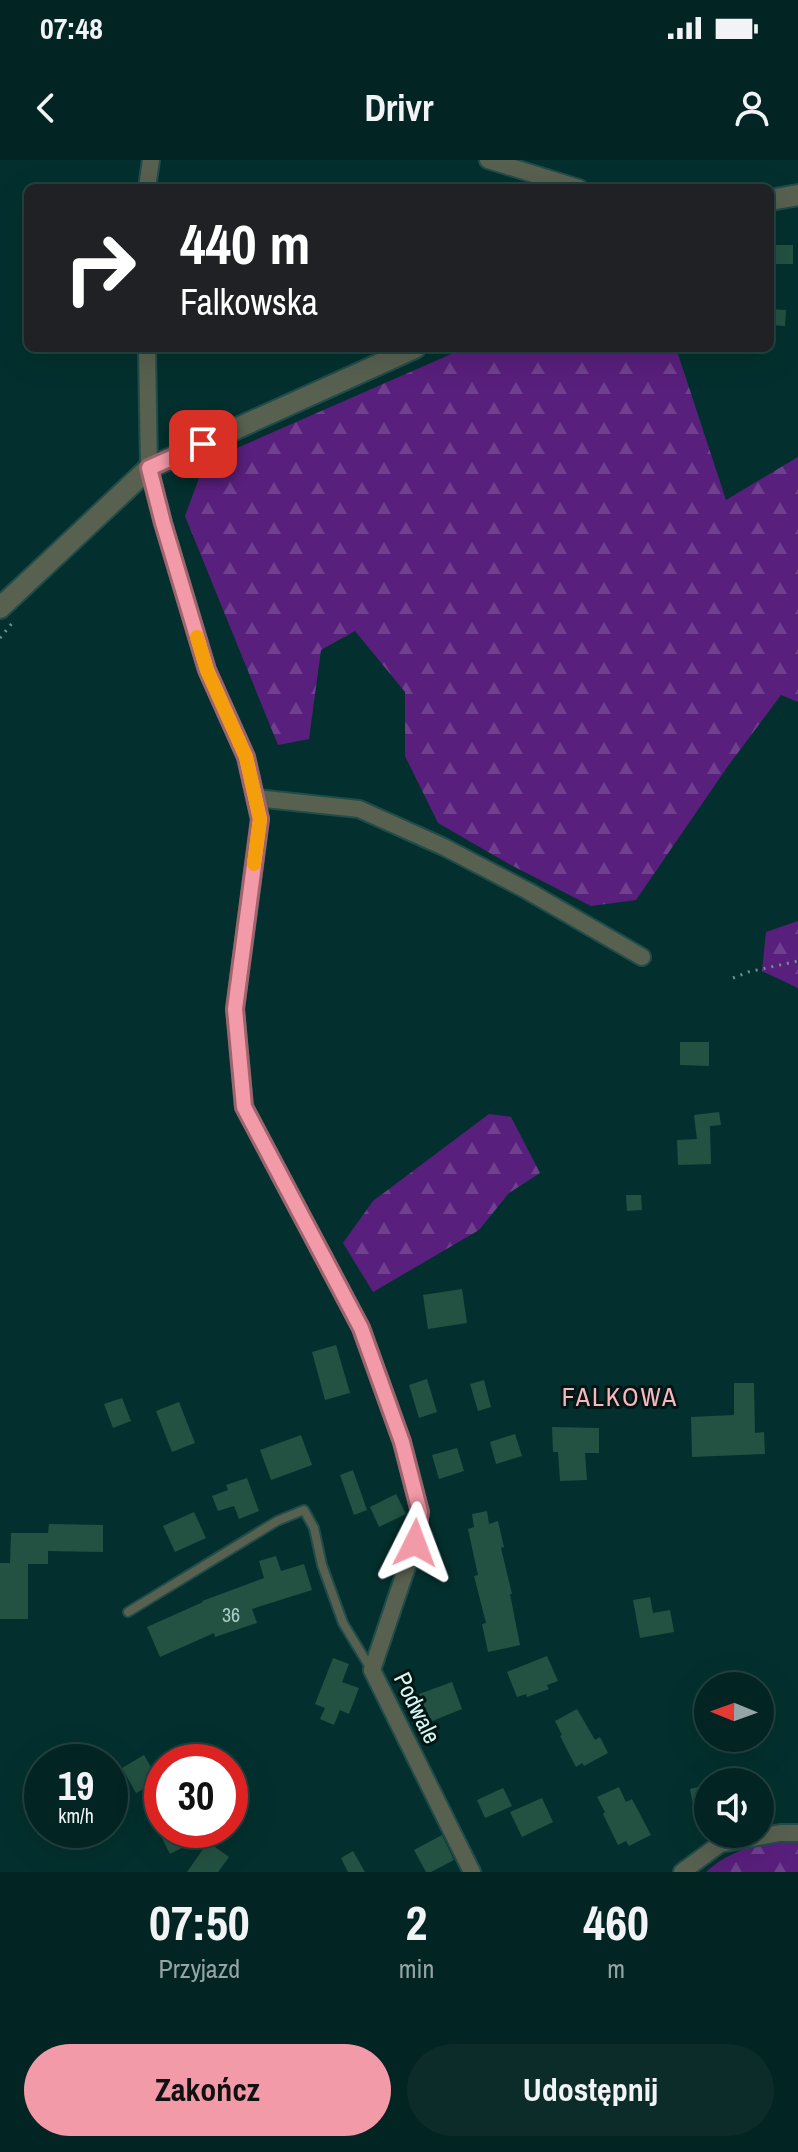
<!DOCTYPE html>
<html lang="pl">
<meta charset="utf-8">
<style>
body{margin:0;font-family:"Archivo Narrow",sans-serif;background:#0c2c2a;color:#f1f3f6;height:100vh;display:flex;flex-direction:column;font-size:30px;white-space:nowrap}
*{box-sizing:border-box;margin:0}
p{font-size:26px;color:#96a4a5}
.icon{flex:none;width:44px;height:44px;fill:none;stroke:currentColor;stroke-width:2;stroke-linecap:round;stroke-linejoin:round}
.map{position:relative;height:1712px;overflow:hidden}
.sheet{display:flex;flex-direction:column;background:#022422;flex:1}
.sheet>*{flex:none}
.banner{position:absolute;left:24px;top:24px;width:750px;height:168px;border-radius:12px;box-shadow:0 8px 32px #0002,0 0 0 2px #234140;background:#202124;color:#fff;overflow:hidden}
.needle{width:52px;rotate:271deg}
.controls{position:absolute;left:694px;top:1512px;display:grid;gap:16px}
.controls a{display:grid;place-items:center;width:80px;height:80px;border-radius:50%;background:#022422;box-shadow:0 8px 32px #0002,0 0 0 2px #234140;font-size:40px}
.speed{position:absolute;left:24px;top:1584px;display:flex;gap:16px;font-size:40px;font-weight:700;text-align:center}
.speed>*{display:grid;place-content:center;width:104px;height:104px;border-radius:50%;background:#022422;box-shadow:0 8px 32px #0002,0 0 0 2px #234140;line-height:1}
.speed small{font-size:20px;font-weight:400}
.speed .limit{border:12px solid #d22;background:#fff;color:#111}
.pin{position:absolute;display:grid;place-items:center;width:68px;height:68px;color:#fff;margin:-34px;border-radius:16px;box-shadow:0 4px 12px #0006}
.me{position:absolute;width:88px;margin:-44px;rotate:3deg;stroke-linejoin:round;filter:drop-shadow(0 0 6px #0008)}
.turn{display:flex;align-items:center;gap:28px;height:168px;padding:0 24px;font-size:36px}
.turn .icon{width:104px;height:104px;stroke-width:2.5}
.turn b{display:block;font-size:56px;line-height:68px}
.eta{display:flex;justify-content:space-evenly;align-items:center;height:136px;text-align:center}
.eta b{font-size:48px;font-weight:800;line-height:56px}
.action{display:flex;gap:16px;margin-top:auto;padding:16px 24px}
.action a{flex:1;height:92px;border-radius:48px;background:#f39aa8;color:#111;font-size:32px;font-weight:800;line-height:92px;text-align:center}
.action a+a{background:#0c2c2a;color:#f1f3f6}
.status{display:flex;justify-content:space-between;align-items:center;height:56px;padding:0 40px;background:#022422;direction:ltr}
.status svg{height:22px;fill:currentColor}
header{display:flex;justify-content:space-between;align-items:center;height:104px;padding:0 24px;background:#022422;font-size:36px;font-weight:800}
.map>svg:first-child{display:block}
.forest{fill:url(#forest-firs)}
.building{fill:#235242}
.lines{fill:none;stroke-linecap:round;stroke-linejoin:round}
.service-casing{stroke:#214c4a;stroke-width:12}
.minor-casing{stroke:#214c4a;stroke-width:20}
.tertiary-casing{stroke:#214c4a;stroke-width:24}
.path{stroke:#6d918f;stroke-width:3;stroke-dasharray:2 6;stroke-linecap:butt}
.service{stroke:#586050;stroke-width:8}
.minor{stroke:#586050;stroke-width:16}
.tertiary{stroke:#586050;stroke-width:20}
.route-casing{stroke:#9e646d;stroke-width:20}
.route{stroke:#f39aa8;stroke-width:14}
.slow{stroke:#f59e0b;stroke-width:14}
.labels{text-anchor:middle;stroke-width:6;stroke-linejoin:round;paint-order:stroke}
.number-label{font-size:20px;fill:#accdc7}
.street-label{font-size:24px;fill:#daf6f3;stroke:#011614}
.neighbourhood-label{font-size:26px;letter-spacing:2px;fill:#fab6bf;stroke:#011614}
</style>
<div class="status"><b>07:48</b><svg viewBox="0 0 49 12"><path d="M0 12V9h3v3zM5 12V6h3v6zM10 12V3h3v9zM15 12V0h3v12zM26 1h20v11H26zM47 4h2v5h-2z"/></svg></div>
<header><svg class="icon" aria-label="back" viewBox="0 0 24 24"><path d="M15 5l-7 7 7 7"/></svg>Drivr<svg class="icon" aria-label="person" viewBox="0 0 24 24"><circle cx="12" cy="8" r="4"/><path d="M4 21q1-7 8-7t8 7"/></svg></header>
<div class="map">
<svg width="798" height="1712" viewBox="0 0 798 1712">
<defs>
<pattern id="forest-firs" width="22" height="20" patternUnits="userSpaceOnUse" patternTransform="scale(2)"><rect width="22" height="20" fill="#591f7c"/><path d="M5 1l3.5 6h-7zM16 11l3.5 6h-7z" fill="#70408f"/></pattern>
</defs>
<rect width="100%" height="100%" fill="#03302e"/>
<path class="forest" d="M465,188H676L726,340L798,297V542L781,535L728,606L636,740L591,746L509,704L438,663L405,596V532L355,471L321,490L309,579L278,585L185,356L205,302Z
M798,761V828L762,811L766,772Z
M489,954L511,957L540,1013L509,1033L479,1070L373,1132L343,1083L373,1041Z
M798,1679V1712H706C732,1688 764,1682 798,1679Z"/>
<path class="building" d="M770,85H793V104H770Z
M770,149L786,150L785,166L770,165Z
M680,882H709V906L680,905Z
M719,952L721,965L710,966L711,1004L678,1005L677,980L697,979L694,955Z
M626,1035H641L642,1050L627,1051Z
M462,1129L467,1163L428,1169L423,1135Z
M336,1185L350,1233L325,1240L312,1192Z
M427,1219L437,1252L419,1258L409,1225Z
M484,1220L491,1247L478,1251L470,1224Z
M734,1223H754L755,1273L764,1272L765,1294L692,1297L691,1257L734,1255Z
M122,1238L131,1261L113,1268L104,1244Z
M179,1242L195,1283L172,1292L156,1251Z
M552,1267L599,1268V1293H585L587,1320L560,1321L558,1292H553Z
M515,1274L522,1296L496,1304L490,1282Z
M301,1275L312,1305L271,1320L260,1290Z
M457,1288L464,1311L439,1319L432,1295Z
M353,1310L367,1350L354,1355L340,1315Z
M247,1318L259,1351L239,1359L234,1346L218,1351L212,1336L228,1330L226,1325Z
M396,1334L406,1354L379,1367L370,1347Z
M487,1351L489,1364L498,1361L504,1387L501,1388L512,1434H510L520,1485L488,1492L482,1464L486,1463L474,1416L478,1415L468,1369L474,1367L472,1354Z
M194,1352L206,1378L175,1392L163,1366Z
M49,1364L103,1365V1392L48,1391V1404H28V1459H0V1403H10L11,1373H48Z
M276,1396L281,1411L304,1404L312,1430L252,1449L257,1463L215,1477L214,1473L160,1497L147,1467L203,1442L202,1441L264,1418L259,1401Z
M650,1437L653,1453L670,1450L674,1472L640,1478L633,1440Z
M547,1496L558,1521L547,1525L549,1529L527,1537L526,1534L517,1537L507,1512Z
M333,1498L349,1504L342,1522L359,1528L349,1554L340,1550L334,1565L320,1559L325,1548L315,1544Z
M452,1522L462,1549L430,1562L419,1534Z
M577,1549L595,1580L600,1577L608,1593L584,1606L582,1603L576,1607L560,1576L562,1575L555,1561Z
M144,1595L159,1621L136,1633L122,1608Z
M706,1625L708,1646L694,1649L690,1629Z
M619,1627L626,1642L632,1639L651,1675L629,1686L626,1681L618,1685L603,1654L605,1652L597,1637Z
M503,1628L512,1646L485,1658L477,1640Z
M542,1638L553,1662L522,1677L510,1652Z
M178,1670H184L191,1683L170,1694L162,1678Z
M442,1675L454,1700L431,1712H426L414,1690Z
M208,1682L229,1697L218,1712H187Z
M353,1691L365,1712H348L341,1698Z"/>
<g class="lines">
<defs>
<path id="service" d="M128,1452L277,1361L304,1350L314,1368L322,1405L343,1463L371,1509"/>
<path id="minor" d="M488,0L579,28
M147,28L151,0
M147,188L149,308L163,363L207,510L246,597L260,659L235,849L244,947L361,1168L402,1282L420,1352L415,1383L372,1510L472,1712
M256,638L359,649L444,687L528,731L642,797
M682,1712L720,1684L780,1673H798"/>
<path id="tertiary" d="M770,40L798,35
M0,448L149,308L415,188"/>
</defs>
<use href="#service" class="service-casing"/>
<use href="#minor" class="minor-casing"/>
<use href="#tertiary" class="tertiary-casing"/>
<path class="path" d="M0,478L13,462
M733,818L748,812L798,801"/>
<use href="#service" class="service"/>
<use href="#minor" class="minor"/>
<use href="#tertiary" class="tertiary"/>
</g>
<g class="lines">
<defs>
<path id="route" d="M203,284L149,308L163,363L207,510L246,597L260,659L235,849L244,947L361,1168L402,1282L420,1352L415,1383"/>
</defs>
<use href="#route" class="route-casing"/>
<use href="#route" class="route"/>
<path class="slow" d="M197,477L207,510L246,597L260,659L254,704"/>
</g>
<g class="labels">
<g class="number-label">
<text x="231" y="1462">36</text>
</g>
<g class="street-label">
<text transform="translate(417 1548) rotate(64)" y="8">Podwale</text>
</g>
<g class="neighbourhood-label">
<text x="620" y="1246">FALKOWA</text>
</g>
</g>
</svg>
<div class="controls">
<a><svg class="needle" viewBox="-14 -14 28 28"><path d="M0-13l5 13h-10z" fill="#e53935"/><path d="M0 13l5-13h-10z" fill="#96a4a5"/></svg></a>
<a><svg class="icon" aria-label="sound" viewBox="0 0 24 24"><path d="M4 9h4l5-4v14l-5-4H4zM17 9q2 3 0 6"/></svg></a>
</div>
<div class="speed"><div>19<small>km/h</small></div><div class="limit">30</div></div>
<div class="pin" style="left:203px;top:284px;background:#d93025"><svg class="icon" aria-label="arrive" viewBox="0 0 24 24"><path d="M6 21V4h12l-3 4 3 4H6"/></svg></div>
<svg class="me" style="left:415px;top:1383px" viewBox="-20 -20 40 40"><path d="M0-17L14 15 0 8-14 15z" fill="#f39aa8" stroke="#fff" stroke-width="4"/></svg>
<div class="banner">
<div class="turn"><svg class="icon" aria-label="right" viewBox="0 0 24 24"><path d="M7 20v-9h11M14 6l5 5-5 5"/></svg><div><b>440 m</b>Falkowska</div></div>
</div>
</div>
<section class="sheet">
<div class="eta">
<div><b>07:50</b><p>Przyjazd</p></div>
<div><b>2</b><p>min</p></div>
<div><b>460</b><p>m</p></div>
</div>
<div class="action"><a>Zakończ</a><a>Udostępnij</a></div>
</section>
